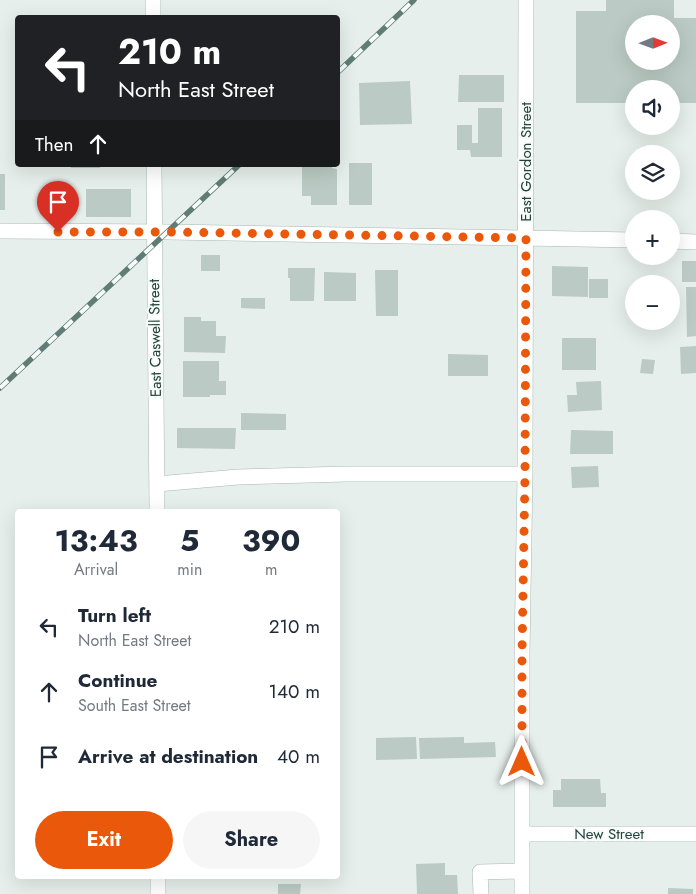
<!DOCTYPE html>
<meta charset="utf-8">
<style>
body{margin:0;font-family:Jost,sans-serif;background:#f6f6f7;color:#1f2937;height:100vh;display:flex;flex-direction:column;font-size:19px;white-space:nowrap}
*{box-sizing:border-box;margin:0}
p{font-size:16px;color:#747a83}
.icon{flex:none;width:28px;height:28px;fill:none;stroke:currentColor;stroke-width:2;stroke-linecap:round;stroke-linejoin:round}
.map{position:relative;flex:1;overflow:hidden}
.sheet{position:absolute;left:15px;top:509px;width:325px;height:370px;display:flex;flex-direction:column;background:#fff;border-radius:5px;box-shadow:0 5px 20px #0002}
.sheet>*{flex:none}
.hud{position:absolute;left:15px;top:15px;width:325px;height:152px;border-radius:5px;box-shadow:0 5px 20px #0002;background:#202124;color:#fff;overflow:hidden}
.needle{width:32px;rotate:89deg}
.tools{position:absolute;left:625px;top:15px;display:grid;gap:10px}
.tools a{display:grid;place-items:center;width:55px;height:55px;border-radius:50%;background:#fff;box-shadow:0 5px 20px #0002;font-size:25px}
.pin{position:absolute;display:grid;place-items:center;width:42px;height:42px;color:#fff;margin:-51px -21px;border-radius:50% 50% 50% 0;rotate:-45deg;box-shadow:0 0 5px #0007}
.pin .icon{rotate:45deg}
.me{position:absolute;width:55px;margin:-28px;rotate:0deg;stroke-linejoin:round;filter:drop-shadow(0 0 4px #0008)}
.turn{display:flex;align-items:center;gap:18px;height:105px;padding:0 20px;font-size:22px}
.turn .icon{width:65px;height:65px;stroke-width:2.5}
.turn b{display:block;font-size:35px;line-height:42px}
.then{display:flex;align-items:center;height:48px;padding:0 20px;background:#0003;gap:10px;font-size:19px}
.eta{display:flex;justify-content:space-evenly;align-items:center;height:85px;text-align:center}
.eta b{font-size:30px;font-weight:700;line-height:35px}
.action{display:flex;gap:10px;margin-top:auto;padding:10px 20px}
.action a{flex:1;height:58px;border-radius:30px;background:#ea580c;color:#fff;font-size:20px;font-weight:700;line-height:58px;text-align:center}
.action a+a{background:#f6f6f7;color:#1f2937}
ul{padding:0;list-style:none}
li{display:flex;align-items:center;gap:15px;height:65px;padding:0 20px}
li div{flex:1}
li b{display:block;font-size:19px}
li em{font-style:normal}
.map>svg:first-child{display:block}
.building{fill:#bbcac4;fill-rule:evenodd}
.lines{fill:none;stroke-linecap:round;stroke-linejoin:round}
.minor-casing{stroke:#a8b8b2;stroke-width:16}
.minor{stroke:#fff;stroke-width:15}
.rail-casing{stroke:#5f7d75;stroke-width:5.5}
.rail{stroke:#f7fbf9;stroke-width:4;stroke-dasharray:11;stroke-linecap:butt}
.route{stroke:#ea580c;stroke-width:9;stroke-dasharray:0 16.2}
.labels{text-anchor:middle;stroke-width:4;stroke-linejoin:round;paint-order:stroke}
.street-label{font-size:15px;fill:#24423a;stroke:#f7fbf9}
</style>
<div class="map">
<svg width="696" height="894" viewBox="0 0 696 894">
<rect width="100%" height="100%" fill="#e6efeb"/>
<path class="building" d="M606,0H674V18H696V103H671V89H634V103H576V11H606ZM634,24H671V61H634Z
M459,75H504V102H458Z
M410,81L412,124L360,125L359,83Z
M478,108H502V157H471L470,150H457V125H472V143H478Z
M349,163H372V205H349Z
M71,165H100V168H71Z
M302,165H332V168L337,169V205H311V196H302Z
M0,174H5V210H0Z
M86,189H131V217H86Z
M201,255H220V271H201Z
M682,261H696V282H682Z
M552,266L588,267V297L552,296Z
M288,268H315L314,301H290V278H288Z
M375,270H398V316H376Z
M324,272L356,273V301H324Z
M589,279H608V298H589Z
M686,287H696V336L687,337Z
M241,298H265V309L241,308Z
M184,317H201V321H216V336H226L225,353L184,352Z
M562,338H596V370H562Z
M696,346V373L681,374L680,347Z
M448,354L488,355V376H448Z
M642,359L655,360L653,374L640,373Z
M183,361H219V381H226V395H210V397H183Z
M601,381L602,410L568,412L567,395H577L576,382Z
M241,413L286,414V430H241Z
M177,428H236L235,449L177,448Z
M571,430L613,431V454H570Z
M598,466L599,487L572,488L571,467Z
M416,737L417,759L376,760V738Z
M464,737V743L495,742L496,757L420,759L419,738Z
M561,779H600L601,793H606V807H553V790H561Z
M445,863V875H457L458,894H417L416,864Z
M278,884H301L300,894H278Z
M668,888L693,889V894H668Z"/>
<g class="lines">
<defs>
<path id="minor" d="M153,0V18
M154,165L157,511
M0,231L169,232L634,240
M671,241L696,242
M157,484L238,477L347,474H525
M522,834H696
M158,876V894
M481,894L480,872L522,871
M522,894V654L525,474L526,0"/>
</defs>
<use href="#minor" class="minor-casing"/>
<use href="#minor" class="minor"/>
<defs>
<path id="rail" d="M338,72L414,0
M0,388L239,165"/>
</defs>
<use href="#rail" class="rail-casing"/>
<use href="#rail" class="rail"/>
</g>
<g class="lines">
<path class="route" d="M58,232H169L526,238L525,474L522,654V762"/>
</g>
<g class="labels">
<g class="street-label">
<text transform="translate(526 162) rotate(-90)" y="5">East Gordon Street</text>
<text transform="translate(155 338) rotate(-91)" y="5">East Caswell Street</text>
<text x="609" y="839">New Street</text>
</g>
</g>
</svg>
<div class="tools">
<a><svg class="needle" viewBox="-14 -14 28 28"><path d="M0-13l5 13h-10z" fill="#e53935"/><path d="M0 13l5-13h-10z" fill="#747a83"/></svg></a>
<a><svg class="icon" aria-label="sound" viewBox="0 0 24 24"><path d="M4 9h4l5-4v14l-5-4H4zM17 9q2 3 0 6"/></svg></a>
<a><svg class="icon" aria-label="layers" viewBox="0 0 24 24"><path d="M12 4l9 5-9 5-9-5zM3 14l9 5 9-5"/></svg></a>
<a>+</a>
<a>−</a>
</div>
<div class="pin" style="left:58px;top:232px;background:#d93025"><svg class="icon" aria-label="arrive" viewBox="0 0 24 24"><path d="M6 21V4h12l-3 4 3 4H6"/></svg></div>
<svg class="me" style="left:522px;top:762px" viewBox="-20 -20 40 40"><path d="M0-17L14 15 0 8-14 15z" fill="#ea580c" stroke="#fff" stroke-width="4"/></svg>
<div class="hud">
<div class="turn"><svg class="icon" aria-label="left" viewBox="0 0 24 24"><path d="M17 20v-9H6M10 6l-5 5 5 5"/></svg><div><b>210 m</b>North East Street</div></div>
<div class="then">Then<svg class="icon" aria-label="ahead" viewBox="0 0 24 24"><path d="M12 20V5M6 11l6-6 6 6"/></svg></div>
</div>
<section class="sheet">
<div class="eta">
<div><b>13:43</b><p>Arrival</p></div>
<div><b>5</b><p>min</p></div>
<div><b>390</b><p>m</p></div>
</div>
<ul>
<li><svg class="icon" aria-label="left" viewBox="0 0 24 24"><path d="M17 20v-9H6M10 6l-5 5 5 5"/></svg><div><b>Turn left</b><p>North East Street</p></div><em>210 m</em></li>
<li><svg class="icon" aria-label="ahead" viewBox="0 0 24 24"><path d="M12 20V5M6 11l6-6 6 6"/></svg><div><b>Continue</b><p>South East Street</p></div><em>140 m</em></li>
<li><svg class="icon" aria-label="arrive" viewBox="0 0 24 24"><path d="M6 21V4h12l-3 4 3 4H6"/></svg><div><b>Arrive at destination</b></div><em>40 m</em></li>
</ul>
<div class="action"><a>Exit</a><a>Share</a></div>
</section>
</div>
